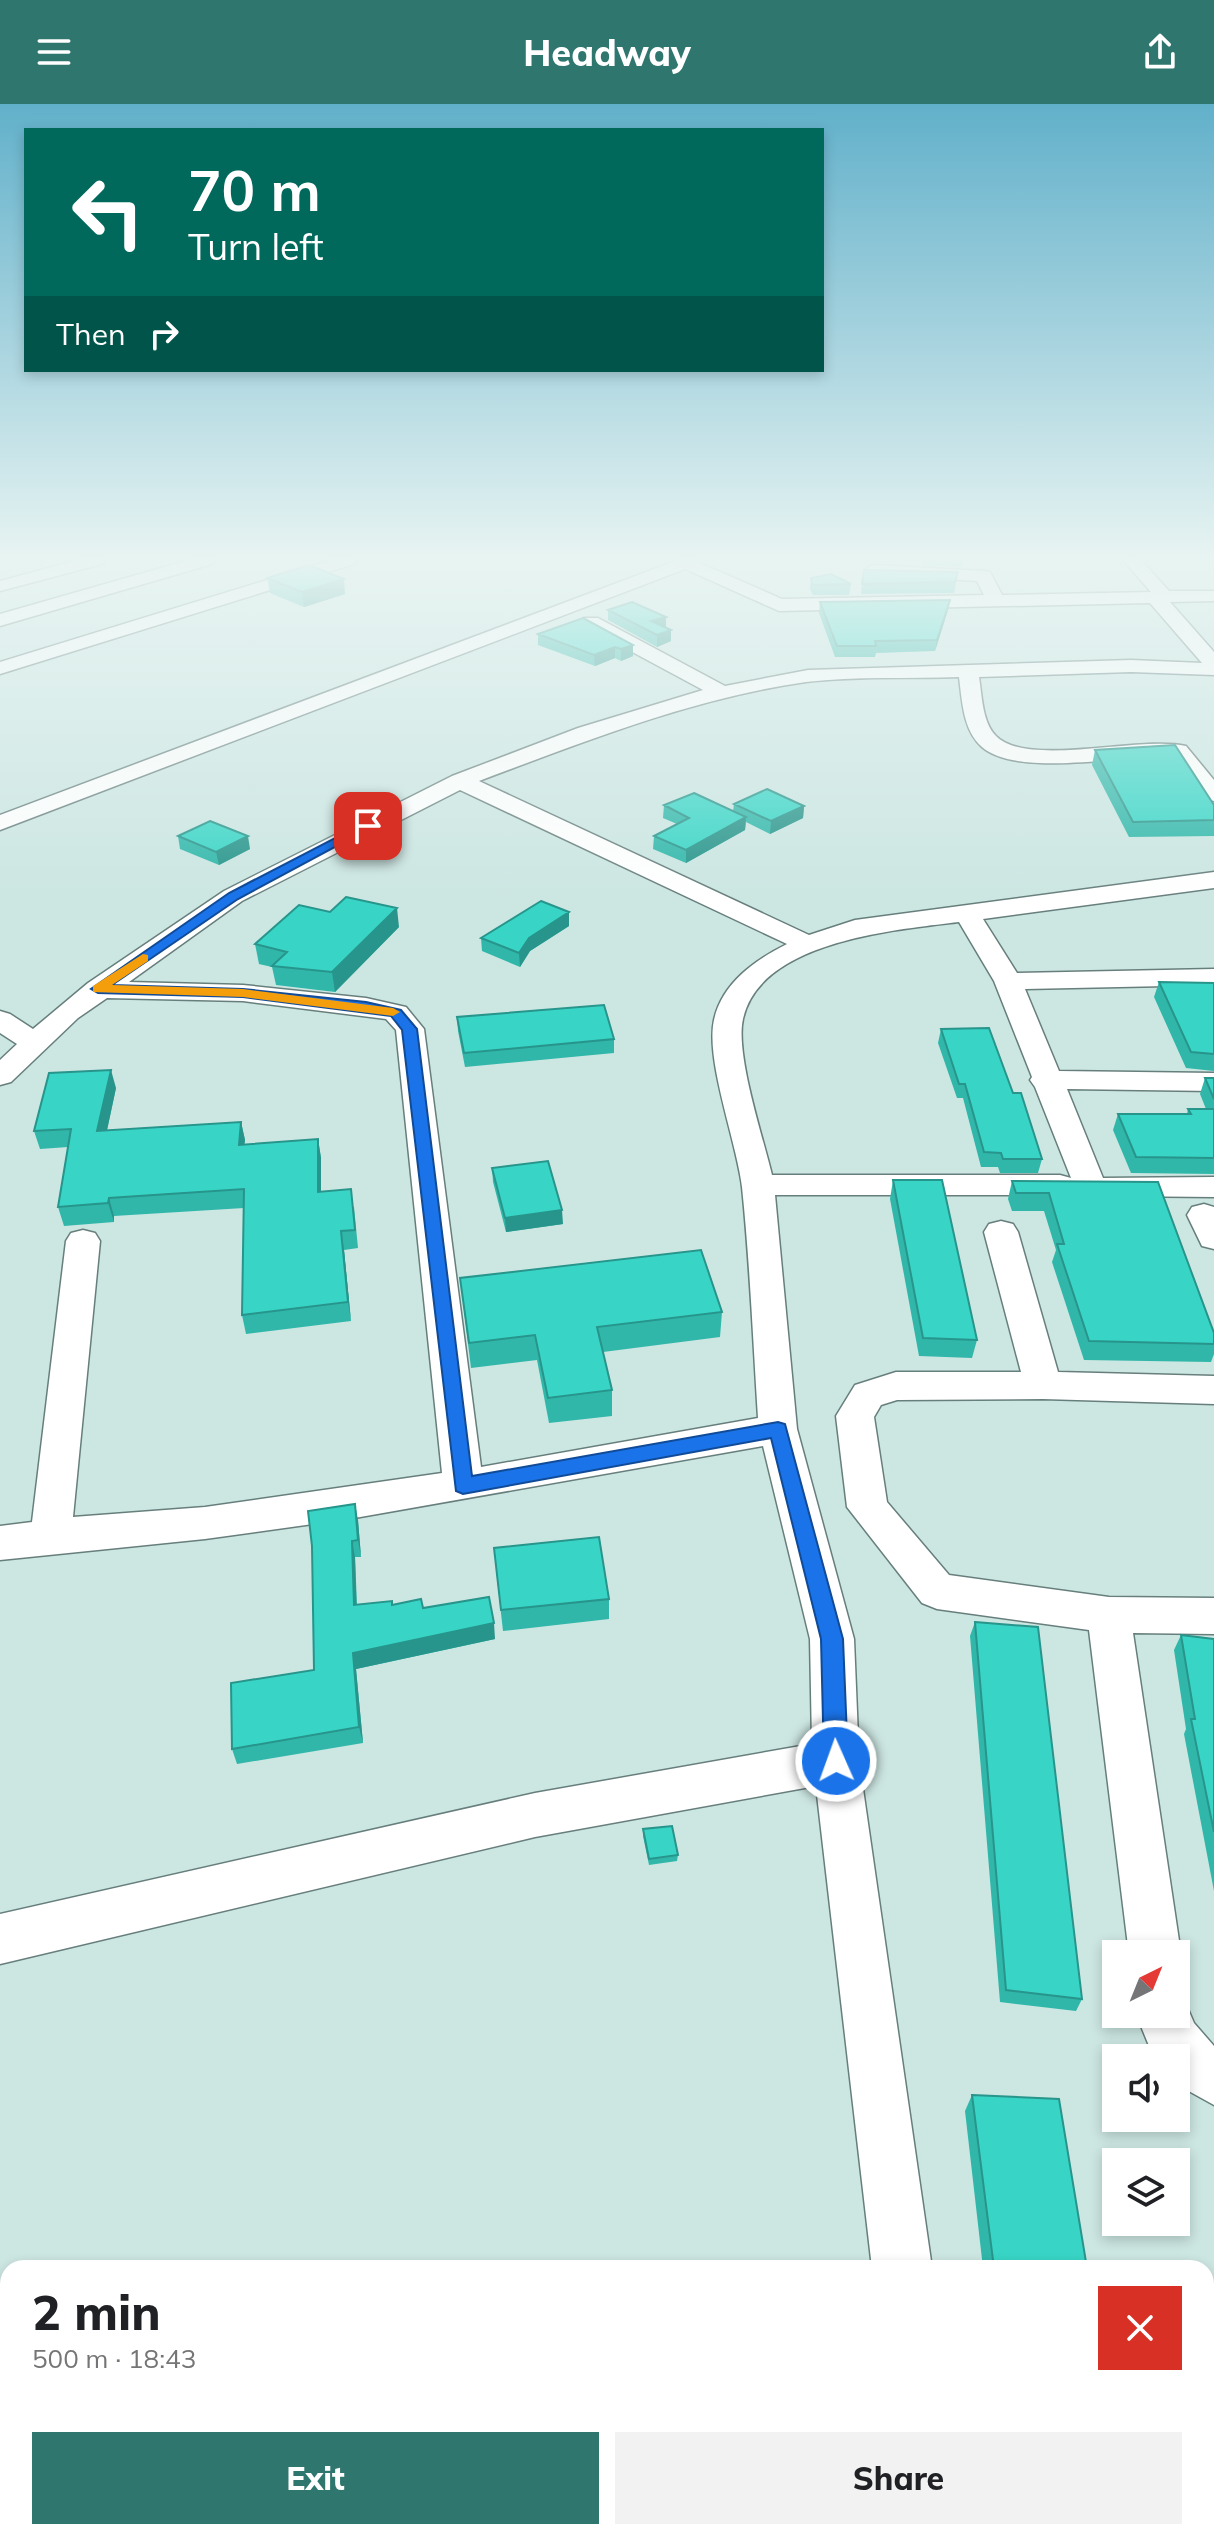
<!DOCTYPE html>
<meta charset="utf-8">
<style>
body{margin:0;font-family:Mulish,sans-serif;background:#f2f2f2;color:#202124;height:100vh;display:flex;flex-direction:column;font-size:30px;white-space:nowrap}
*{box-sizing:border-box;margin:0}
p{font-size:26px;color:#757577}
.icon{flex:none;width:44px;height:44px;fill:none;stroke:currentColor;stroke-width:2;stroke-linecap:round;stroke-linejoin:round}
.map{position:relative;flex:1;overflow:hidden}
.side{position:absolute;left:0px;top:2156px;width:1214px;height:280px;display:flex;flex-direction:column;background:#fff;border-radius:24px 24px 0 0;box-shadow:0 4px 12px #0003}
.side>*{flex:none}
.guide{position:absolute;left:24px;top:24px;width:800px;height:244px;border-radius:0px;box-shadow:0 4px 12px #0003;background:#00695c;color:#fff;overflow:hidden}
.needle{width:52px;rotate:43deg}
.tools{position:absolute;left:1102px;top:1836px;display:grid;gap:16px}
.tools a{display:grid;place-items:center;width:88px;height:88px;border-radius:0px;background:#fff;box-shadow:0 4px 12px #0003;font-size:40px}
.pin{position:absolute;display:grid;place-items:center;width:68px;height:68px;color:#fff;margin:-34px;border-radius:16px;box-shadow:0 4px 12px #0006}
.me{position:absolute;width:88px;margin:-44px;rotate:358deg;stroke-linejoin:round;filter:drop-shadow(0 0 6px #0008)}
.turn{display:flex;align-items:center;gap:28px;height:168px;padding:0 32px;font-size:36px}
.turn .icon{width:104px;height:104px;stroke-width:2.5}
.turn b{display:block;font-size:56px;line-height:68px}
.then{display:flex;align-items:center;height:76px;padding:0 32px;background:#0003;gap:16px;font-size:30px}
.round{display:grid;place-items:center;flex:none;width:84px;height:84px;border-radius:0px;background:#f2f2f2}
.summary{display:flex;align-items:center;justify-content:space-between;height:136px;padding:0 32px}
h1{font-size:48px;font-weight:800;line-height:60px}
.action{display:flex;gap:16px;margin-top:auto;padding:16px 32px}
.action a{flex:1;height:92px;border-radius:0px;background:#2f766e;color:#fff;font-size:32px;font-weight:800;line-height:92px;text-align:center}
.action a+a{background:#f2f2f2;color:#202124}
header{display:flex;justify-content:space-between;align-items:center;height:104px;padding:0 32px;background:#2f766e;color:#fff;font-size:36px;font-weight:800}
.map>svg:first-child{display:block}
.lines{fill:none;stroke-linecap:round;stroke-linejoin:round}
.minor-casing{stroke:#677f7c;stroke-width:3}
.minor{fill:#fff;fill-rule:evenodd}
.wall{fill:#30b7aa}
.shaded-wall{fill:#27958b}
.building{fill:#38d5c6;stroke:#27958b;stroke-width:2}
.route{fill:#1a73e8;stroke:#114b97;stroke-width:2}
.slow{fill:#f59e0b}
</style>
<header><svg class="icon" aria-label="menu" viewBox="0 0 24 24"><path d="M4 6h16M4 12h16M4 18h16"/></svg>Headway<svg class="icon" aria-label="share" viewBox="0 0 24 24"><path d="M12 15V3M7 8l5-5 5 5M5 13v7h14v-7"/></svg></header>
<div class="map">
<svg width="1214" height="2436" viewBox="0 0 1214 2436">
<rect width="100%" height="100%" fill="#cce6e2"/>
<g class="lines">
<defs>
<path id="minor" d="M78,456H105L102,460L0,487V477Z
M189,456H215L212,460L0,522V510Z
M332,456H357L354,460L0,570V558Z
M678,456H701L700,459L782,495L984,491L977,477L869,470L866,466L869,462L875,461L984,467L990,468L1002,491L1151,488L1123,456H1141L1169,487H1214V497L1170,498L1214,548V571L1131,568L979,573C982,591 982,618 996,632C1028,664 1140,631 1186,642L1214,676V697L1206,695L1172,653C1124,651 1018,674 982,643C963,627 962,596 959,573C909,575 856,572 806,578C693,594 586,637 479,677L809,831L855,816L1214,768V784L983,815L1017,869L1214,865V881L1025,885L1059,967L1214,969V987L1067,985L1103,1074L1214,1073V1093L1112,1092C1100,1089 1091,1091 1078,1088L1075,1083L1072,1088L1060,1091H775L797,1325L854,1535L859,1657L932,2164H872L816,1682L535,1733L0,1860V1810L535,1689L812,1640L810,1535L763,1342L349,1415L205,1435L0,1456V1422L32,1418L66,1137L71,1129L83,1126L95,1129L100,1137L73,1413L205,1403L442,1369L396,926L386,915L243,897L107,894L78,914L11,978L0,981V956L17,940L0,929V907L10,910L33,925L88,879L224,787L452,672L578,624L703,586L584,522L582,518L584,514H598L725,582L808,566L1131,556L1202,559L1150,499L779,507L685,465L0,726V711ZM460,686L787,840C755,856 722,879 714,916C705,956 737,1039 742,1083C750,1160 753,1237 758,1314L481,1363L424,925L406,903L366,894L243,881L129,878L242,797ZM959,818L994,877L1032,973L1030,976L1035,983L1071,1074L1060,1071H772C763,1033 735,950 743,915C760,837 895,826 959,818Z
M1204,1100L1214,1103V1145L1202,1142L1187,1111L1192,1103Z
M1001,1117L1013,1120L1018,1128L1058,1268L1214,1272V1300L1043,1295L897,1296L881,1301L874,1313L887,1398L949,1471L1109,1493L1214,1494V1530L1133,1529L1181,1850L1176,1861V1850H1129L1089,1526L937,1505L922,1499L847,1403L836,1312L855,1281L896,1268H1021L984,1128L989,1120Z
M1176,1889L1182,1891L1194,1919L1214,1942V2001L1176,1980V1954H1154L1136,1910H1176Z
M1206,2260H1214V2322H1206Z
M907,2428H973L974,2436H908Z"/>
</defs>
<use href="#minor" class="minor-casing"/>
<use href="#minor" class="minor"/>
</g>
<path class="wall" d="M923,456H964L962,463L922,461Z
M958,468L954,489L861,490L862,480Z
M267,474L345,490L304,503L270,489Z
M811,474L851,480L849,491H813L810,485Z
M820,498L948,506L935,547L876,549L875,553H835L819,509Z
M608,506L666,524L671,537L657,543L608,516Z
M583,514L633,552L621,557L615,554L595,562L538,541V530Z
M1095,646L1214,701V732L1129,733L1092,661Z
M734,700L804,702L803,714L770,730L746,718L745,726L686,759L653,745L654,732L677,720L663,714L664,701L733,707Z
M178,732L250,745L219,761L180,745Z
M569,808V822L530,847L520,863L482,847L481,834Z
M399,823L335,888L276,881L272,863L259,860L255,840Z
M1159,878L1214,879V967L1186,964L1154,893Z
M457,913L614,935V949L465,963L458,927Z
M941,925L1013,989L1042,1055L1038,1069H1000L998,1063H981L963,994H957L938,939Z
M1205,974H1214V1070L1131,1069L1113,1026L1118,1010H1187L1188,1005H1206L1200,990Z
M116,984L107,1026L241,1018L245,1036L244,1041L318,1035L321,1054V1088L354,1103L358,1144L344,1146L351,1217L246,1230L242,1211L244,1104L114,1112V1118L64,1122L58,1103L68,1043L40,1045L34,1027Z
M492,1064L563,1120L506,1128L493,1078Z
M893,1076L977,1236L972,1254L919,1252L890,1095Z
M1012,1077L1158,1078L1214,1229V1250L1211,1258L1084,1256L1052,1158L1056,1146L1044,1107H1012L1008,1095Z
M460,1174L722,1208L720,1233L603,1248L612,1286V1312L549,1319L537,1256L471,1264Z
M358,1416L361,1453H355L357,1501H393L423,1504L495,1535L356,1565L363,1639L237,1660L232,1645L314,1566Z
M496,1465L609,1495V1515L503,1527Z
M975,1518L1082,1895L1076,1907L1000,1898L970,1532Z
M1181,1531L1214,1535V1787L1184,1630L1186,1625L1174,1546Z
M643,1725L678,1751L677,1757L649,1761L643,1732Z
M972,1991L1087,2164H983L965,2007Z
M1018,2428H1122L1123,2436H1019Z
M1157,2428H1206L1214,2436H1158Z"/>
<path class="shaded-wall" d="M344,475L345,490L304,503L302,488Z
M950,496L948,506L935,547L937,536Z
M666,513V524L651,517Z
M671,526V537L657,543V531Z
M633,541V552L621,557V545Z
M615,543V554L595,562L594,551Z
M804,702L803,714L770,730L771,717Z
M746,713L745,726L686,759V746Z
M248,732L250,745L219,761L216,748Z
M397,804L399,823L335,888L332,868Z
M569,808V822L530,847L520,863L519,849L529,834Z
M111,966L116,984L103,1045L97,1027Z
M241,1018L245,1036L242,1060L239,1041Z
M318,1035L321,1054V1106L318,1088Z
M109,1094L114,1112V1118L108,1099Z
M562,1106L563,1120L506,1128L505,1114Z
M341,1127L344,1146L351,1217L348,1198Z
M355,1400L358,1416L361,1453L358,1436Z
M352,1437L355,1453L357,1518L354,1501Z
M494,1519L495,1535L356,1565L363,1639L359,1623L353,1549Z"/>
<path class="building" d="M309,461L344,475L302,488L267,474Z
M864,466L958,468L955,478L862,480Z
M831,470L851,480L813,481L811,474Z
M950,496L937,536L875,537L876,542H837L820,498Z
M632,498L666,513L651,517L671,526L657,531L608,506Z
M583,514L633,541L621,545L615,543L594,551L538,530Z
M1175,641L1214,701V716L1133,718L1095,646Z
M767,685L804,702L771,717L734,700Z
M694,689L746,713L686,746L654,732L689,714L664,701Z
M210,717L248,732L216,748L178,732Z
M346,793L397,804L332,868L272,862L287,848L255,840L299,801L330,808Z
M541,797L569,808L529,834L519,849L481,834Z
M1159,878L1214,879V950L1191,948Z
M604,901L614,935L464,949L457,913Z
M989,924L1013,989H1021L1042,1055H1003L1001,1049L984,1048L965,980H959L941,925Z
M111,966L97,1027L241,1018L239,1041L318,1035V1088L351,1085L355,1126L341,1127L348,1198L242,1211L244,1085L109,1094L108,1099L58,1103L71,1025L34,1027L49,969Z
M1205,974H1214V995Z
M1188,1005H1214V1054L1136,1053L1118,1010H1191Z
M548,1057L562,1106L505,1114L492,1064Z
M893,1076H942L977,1236L923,1234Z
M1012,1077L1158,1078L1214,1229V1240L1089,1237L1057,1140H1064L1049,1089H1016Z
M701,1146L722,1208L597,1223L612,1286L548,1294L535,1231L469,1239L460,1174Z
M355,1400L358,1436L352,1437L354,1501L392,1497V1501L421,1495L423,1504L489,1493L494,1519L353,1549L359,1623L232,1645L231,1579L314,1566L312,1442L308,1407Z
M599,1433L609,1495L501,1506L494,1444Z
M975,1518L1038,1523L1082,1895L1006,1886Z
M1181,1531L1214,1535V1728L1191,1615H1195Z
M672,1722L678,1751L649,1755L643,1725Z
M972,1991L1059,1995L1087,2164H994Z
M1206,2353H1214V2436H1168L1167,2428H1206Z
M801,2428H841V2436L800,2435Z
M1026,2428H1122L1123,2436H1026Z"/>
<linearGradient id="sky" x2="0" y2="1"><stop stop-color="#61b0ca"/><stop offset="0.57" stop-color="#e8f4f2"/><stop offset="1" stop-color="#e8f4f2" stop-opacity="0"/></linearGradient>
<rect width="1214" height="797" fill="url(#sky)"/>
<path class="route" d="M364,719L374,722L238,795L112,881L243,885L366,898L401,906L417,925L472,1372L778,1318L785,1320L843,1535L848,1657L845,1665L836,1668L828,1665L824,1657L821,1535L771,1334L463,1390L456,1387L402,926L391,912L243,893L98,889L91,885L229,789Z"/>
<path class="slow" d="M143,850L148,851V857L112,881L243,885L393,904L400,908L393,912L243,893L93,888V882Z"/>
</svg>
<div class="tools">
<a><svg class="needle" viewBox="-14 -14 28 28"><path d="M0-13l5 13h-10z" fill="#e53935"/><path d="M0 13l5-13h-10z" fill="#757577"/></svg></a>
<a><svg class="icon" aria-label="sound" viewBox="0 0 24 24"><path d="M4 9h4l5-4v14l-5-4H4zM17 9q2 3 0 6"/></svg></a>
<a><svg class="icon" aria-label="layers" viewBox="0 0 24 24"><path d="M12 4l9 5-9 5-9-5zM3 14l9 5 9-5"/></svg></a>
</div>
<div class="pin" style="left:368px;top:722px;background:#d93025"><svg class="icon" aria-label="arrive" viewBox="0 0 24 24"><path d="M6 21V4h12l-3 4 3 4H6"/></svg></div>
<svg class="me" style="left:836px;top:1657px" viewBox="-20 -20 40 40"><circle r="17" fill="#1a73e8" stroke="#fff" stroke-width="3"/><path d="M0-11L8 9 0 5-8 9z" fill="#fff"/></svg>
<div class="guide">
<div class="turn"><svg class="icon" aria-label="left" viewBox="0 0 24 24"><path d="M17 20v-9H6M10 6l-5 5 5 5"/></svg><div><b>70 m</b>Turn left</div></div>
<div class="then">Then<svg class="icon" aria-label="right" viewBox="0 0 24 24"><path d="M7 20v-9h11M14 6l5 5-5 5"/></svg></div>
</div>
<section class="side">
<div class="summary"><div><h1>2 min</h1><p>500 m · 18:43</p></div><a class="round" style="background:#d93025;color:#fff"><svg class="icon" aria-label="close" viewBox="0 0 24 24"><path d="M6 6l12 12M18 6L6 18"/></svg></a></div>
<div class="action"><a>Exit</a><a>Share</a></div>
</section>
</div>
